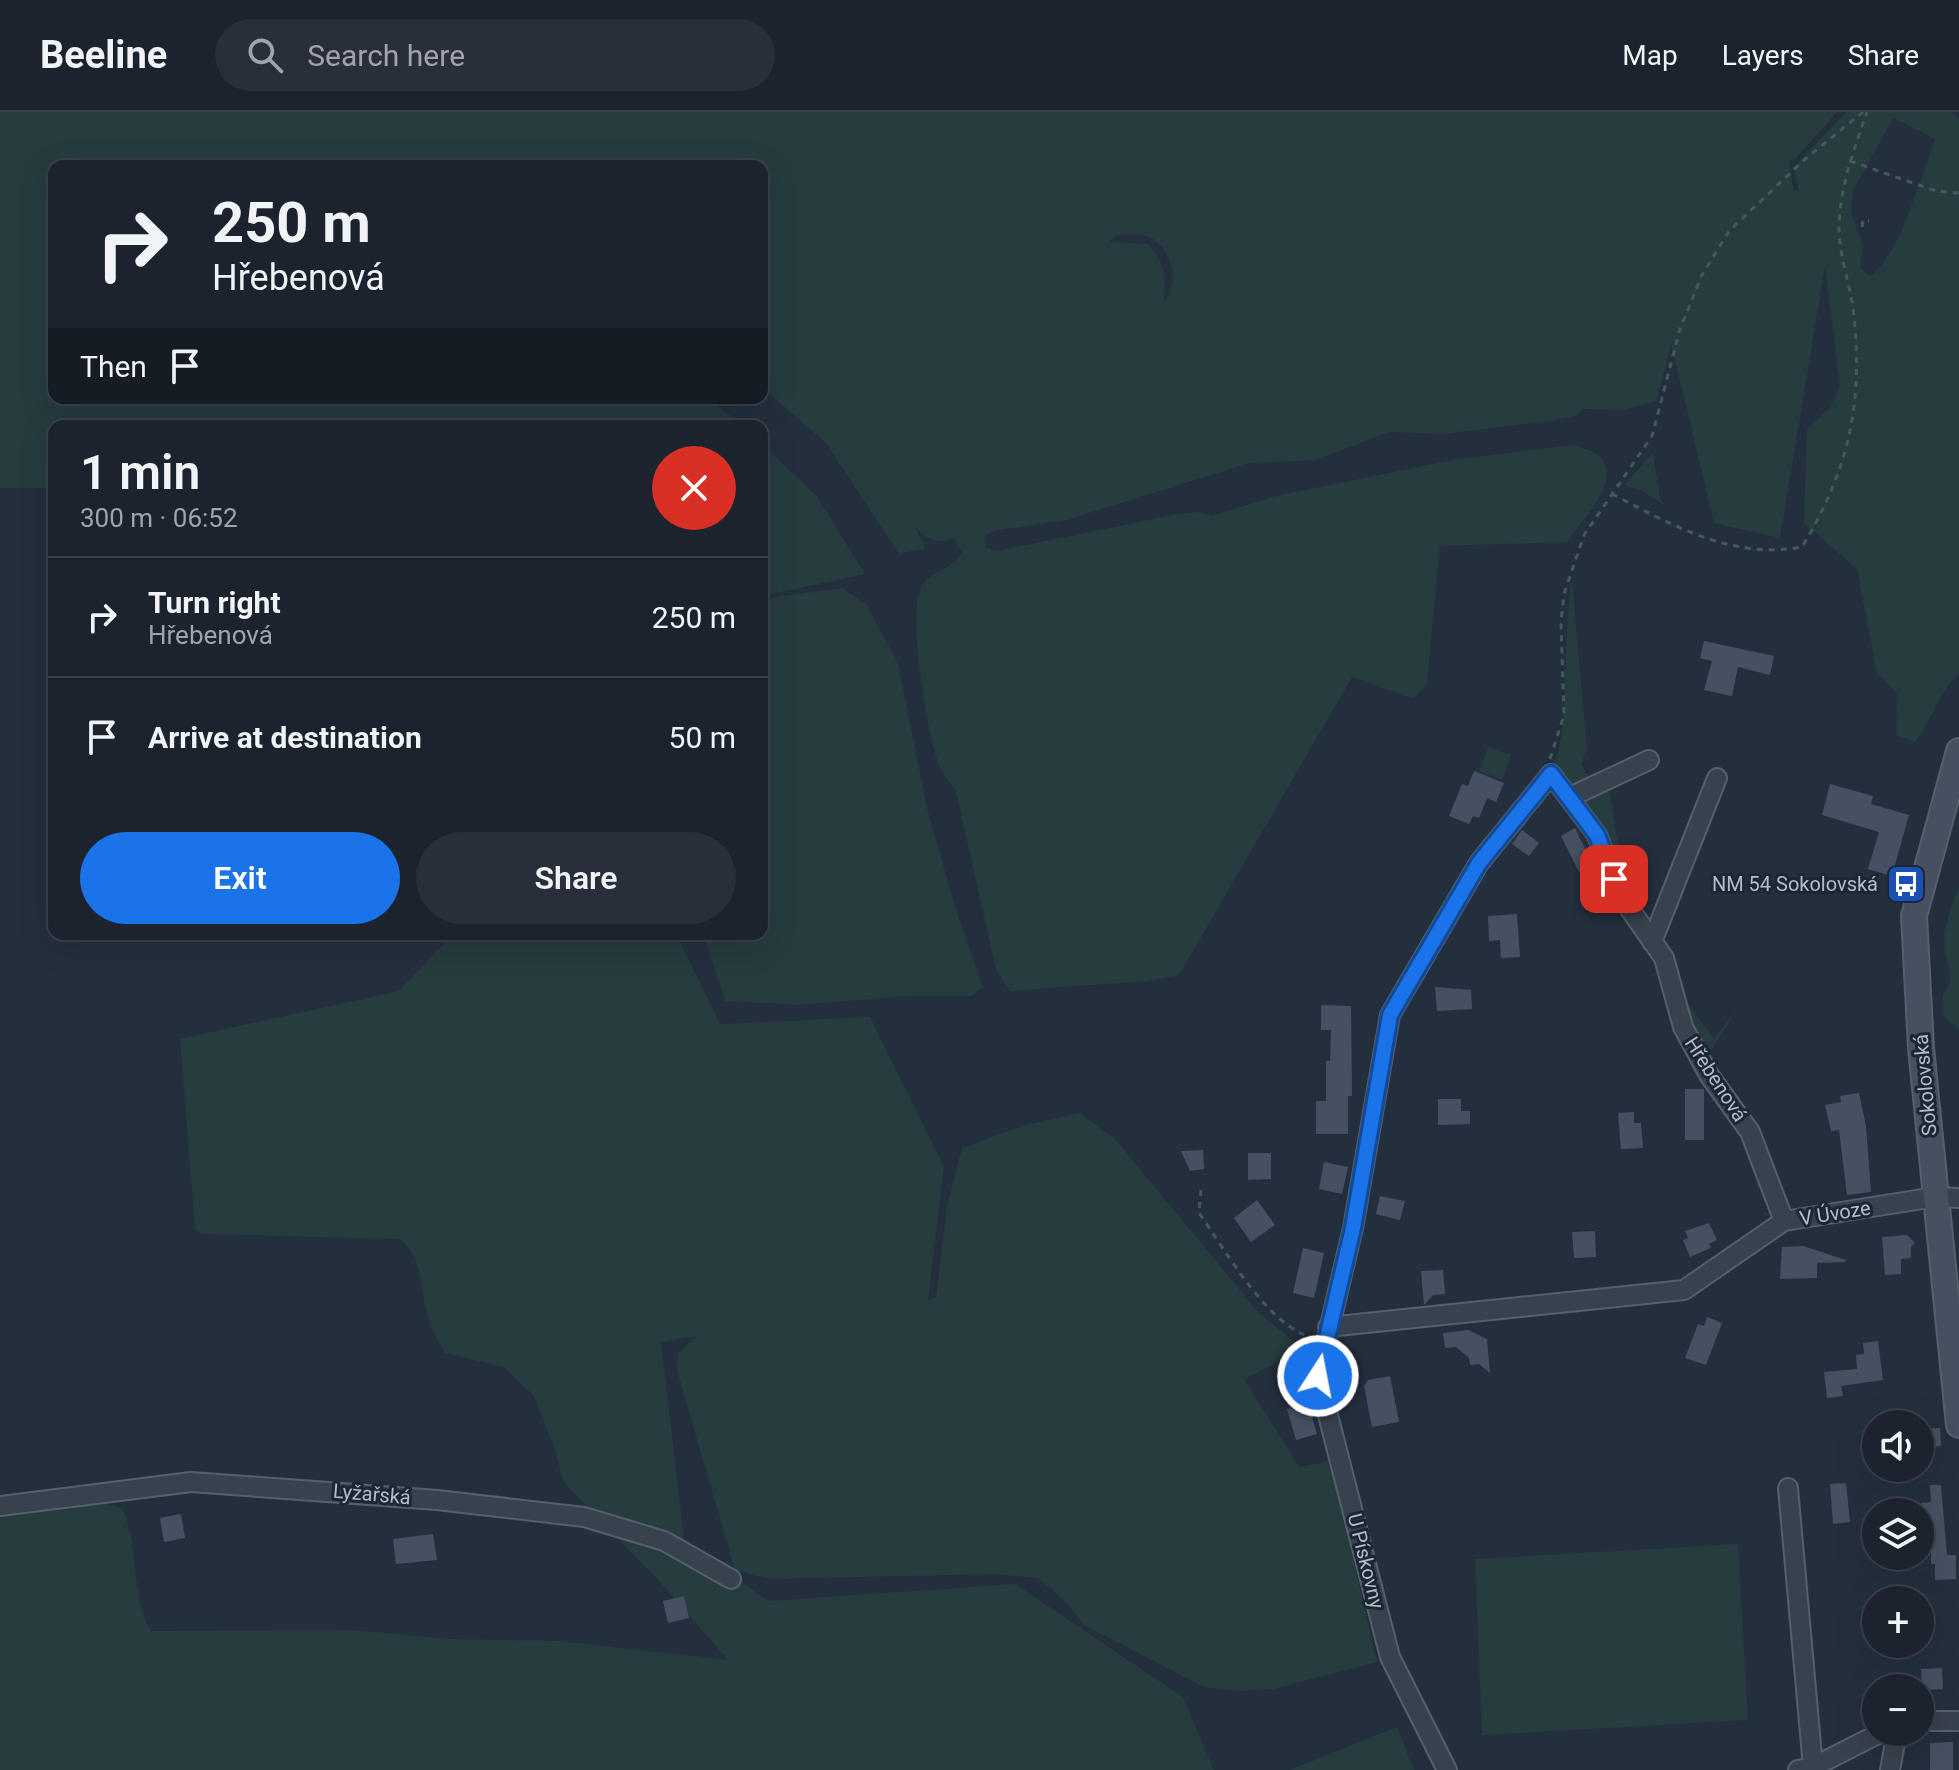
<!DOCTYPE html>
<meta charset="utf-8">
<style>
body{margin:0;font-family:Roboto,sans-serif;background:#282f3a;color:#f1f3f6;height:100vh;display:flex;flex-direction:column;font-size:30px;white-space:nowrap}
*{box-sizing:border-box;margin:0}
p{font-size:26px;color:#a0a4aa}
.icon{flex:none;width:44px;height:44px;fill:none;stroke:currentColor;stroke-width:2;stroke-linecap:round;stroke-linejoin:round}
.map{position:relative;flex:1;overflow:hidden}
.sheet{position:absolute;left:48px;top:308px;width:720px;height:520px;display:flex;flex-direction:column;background:#1b232e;border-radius:16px;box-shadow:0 8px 32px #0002,0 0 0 2px #39404a}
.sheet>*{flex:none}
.banner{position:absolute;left:48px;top:48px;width:720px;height:244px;border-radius:16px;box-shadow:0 8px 32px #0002,0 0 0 2px #39404a;background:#1b232e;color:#f1f3f6;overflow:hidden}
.fabs{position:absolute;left:1862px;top:1298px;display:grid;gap:16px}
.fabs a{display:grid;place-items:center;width:72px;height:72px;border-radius:50%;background:#1b232e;box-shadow:0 8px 32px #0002,0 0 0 2px #39404a;font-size:40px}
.pin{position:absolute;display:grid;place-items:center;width:68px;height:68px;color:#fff;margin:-34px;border-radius:16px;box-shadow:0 4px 12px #0006}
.me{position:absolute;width:88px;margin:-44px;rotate:11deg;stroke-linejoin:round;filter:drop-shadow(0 0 6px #0008)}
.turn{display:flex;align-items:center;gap:28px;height:168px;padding:0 32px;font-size:36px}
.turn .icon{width:104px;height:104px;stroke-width:2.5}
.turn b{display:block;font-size:56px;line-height:68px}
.then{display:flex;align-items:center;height:76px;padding:0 32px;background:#0003;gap:16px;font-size:30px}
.round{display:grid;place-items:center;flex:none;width:84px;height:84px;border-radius:42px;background:#282f3a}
.head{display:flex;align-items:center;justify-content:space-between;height:136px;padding:0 32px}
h1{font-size:48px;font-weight:600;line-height:60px}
.action{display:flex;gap:16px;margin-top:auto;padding:16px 32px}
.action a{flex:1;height:92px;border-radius:48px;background:#1a73e8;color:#fff;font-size:32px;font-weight:600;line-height:92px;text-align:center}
.action a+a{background:#282f3a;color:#f1f3f6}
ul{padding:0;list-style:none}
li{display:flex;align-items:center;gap:24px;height:120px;padding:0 32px;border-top:2px solid #39404a}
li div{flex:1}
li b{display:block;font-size:30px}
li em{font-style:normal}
header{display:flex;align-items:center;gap:48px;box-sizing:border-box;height:112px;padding:0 40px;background:#1b232e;border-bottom:2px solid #39404a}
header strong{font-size:38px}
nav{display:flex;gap:44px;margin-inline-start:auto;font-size:28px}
.search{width:560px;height:72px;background:#282f3a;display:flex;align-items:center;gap:20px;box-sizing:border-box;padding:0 28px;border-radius:44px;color:#a0a4aa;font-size:30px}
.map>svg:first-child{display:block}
.green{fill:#263c3f;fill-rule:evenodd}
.building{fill:#455162}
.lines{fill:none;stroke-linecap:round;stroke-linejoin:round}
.street-casing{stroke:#565f6c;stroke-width:22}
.secondary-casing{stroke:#565f6c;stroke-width:28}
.path{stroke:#44595c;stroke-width:3;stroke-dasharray:6 6;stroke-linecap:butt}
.street{stroke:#38414e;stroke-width:18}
.secondary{stroke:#465061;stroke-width:24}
.route-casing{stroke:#114b97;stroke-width:20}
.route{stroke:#1a73e8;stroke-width:14}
.labels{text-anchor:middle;stroke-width:6;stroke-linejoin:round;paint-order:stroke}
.poi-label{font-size:20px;fill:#b4bcc9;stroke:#1d2633;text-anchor:end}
.street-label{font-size:20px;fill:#b4bcc9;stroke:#1d2633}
</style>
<header>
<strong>Beeline</strong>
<div class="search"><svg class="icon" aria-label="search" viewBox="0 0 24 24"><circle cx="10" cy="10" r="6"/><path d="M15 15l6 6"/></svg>Search here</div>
<nav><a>Map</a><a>Layers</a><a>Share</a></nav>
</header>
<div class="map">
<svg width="1959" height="1658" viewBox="0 0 1959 1658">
<rect width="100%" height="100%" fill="#242f3e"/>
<path class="green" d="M0,0H1837L1795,47L1789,49L1794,79L1799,78L1793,56L1846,0H1952L1959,8V561C1939,581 1932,608 1915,630L1896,623L1897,581L1877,562L1857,457L1804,411L1807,317L1831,295L1840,274L1825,154L1780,426L1714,411L1671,231L1657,289L1623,298L1583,297L1574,304L1551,309L1442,322L1389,320L1316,348L1250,351L1066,408L993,419L985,425V435L996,439L1173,403L1199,400L1211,404L1276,384L1458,347L1571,333C1642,347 1590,397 1567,430L1440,434L1427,570L1414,587L1352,565L1179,863L1147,869L1010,879L996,858L956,679C950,671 943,662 939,653C927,622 907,503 921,475C930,458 953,459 962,440L954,427C934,431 927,429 914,413L925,436L899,442L826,331L762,275V54H54V286H706L745,314H54V376H0ZM1893,6L1935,27C1921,63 1900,144 1870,164L1860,156L1863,132L1851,102L1853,79ZM1117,123C1126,123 1140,121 1149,125C1173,136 1179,171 1164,191C1164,163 1169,157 1148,132L1109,130Z
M762,331L817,385L865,462L762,484Z
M1653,341L1660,387L1664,393L1641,378L1624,373Z
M1572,469L1587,638L1581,652L1586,662L1610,681L1624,773L1671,847L1689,893L1714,927L1739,895L1709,941L1554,655C1572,598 1561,529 1572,469Z
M842,476L867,493L898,551L928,700L956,798L983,875L972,884H906L799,893L725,889L703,822H762V487Z
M1488,635L1511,643L1502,668L1479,659Z
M1959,775V918L1943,903V883C1959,864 1943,851 1944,830C1945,812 1952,792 1959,775Z
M453,822H676L720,912L870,905L944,1055L928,1188L936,1186L947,1093L962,1036L1022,1014L1080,1001L1115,1027L1259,1201L1303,1237L1244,1267L1299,1355L1337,1348L1351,1437L1377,1550L1273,1577L1237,1579L1204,1575L1084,1513L1066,1490L1038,1466L994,1462L771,1467L735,1458L677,1258L678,1241L698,1224L661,1230L684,1427L768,1489L1015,1472L1183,1585L1214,1658H0V1401L102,1391L122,1396C140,1435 130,1483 151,1519L351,1518L451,1527L559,1529L728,1548L659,1469L563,1369L554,1335L534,1284L504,1255L445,1241C440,1232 434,1222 430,1212C419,1184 426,1147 400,1127L200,1122L195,1116L180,927L399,879Z
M1738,1432L1748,1608L1482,1623L1475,1447Z
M1397,1615L1414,1658H1290Z"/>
<path class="building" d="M1704,529L1774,544L1770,563L1738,555L1732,584L1704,578L1712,549L1700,546Z
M1474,659L1504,671L1496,690L1487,686L1479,706L1473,704L1469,712L1449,704L1462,672L1468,674Z
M1830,672L1873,684L1871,692L1909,703L1892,764L1868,757L1879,720L1822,703Z
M1575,716L1593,752L1579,760L1561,724Z
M1522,718L1539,731L1529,744L1512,732Z
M1517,802L1520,845L1501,846L1500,828L1489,829L1488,804Z
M1435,875L1471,878L1472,897L1437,899Z
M1321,893L1351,894L1352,984H1348V1022H1316V989H1326V949H1330L1331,918H1321Z
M1685,977H1704V1028H1685Z
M1859,981L1866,1014L1871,1080L1847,1083L1839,1018L1831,1019L1825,993L1841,990L1840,984Z
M1438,987H1461V999H1470V1012L1438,1013Z
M1634,1000V1011H1641L1643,1036L1621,1037L1618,1001Z
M1203,1038L1204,1057L1190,1059L1181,1039Z
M1248,1041H1271V1067L1248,1068Z
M1324,1050L1348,1055L1342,1082L1319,1077Z
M1380,1084L1405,1089L1400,1108L1376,1102Z
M1257,1088L1275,1113L1251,1130L1234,1106Z
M1709,1111L1717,1128L1709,1132L1711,1136L1690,1145L1683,1128L1688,1126L1685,1119Z
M1595,1119L1596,1145L1574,1146L1572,1120Z
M1907,1123L1915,1131L1911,1135V1146L1901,1147V1162L1885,1163L1882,1125Z
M1803,1134L1846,1148L1845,1150L1817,1151V1166L1780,1167L1782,1135Z
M1303,1136L1324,1141L1314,1186L1293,1181Z
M1443,1158L1445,1182L1433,1183L1424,1193L1421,1159Z
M1707,1205L1722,1211L1706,1253L1685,1246L1698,1212L1704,1214Z
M1468,1218L1487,1227L1490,1261L1479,1252L1470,1253L1469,1246L1456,1235L1445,1236L1443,1221Z
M1878,1229L1883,1268L1841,1274L1843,1284L1827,1286L1824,1260L1857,1257L1856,1243L1864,1242L1863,1231Z
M1390,1264L1399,1310L1372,1315L1364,1274L1368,1268Z
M1308,1291L1317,1322L1296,1328L1287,1297Z
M1940,1316L1941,1334L1920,1336V1317Z
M1846,1371L1850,1410L1833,1412L1830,1372Z
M1930,1373H1941L1947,1443H1956V1467L1935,1468V1452H1931V1412H1923L1921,1391L1931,1390Z
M181,1402L185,1426L164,1430L160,1406Z
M433,1422L437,1448L396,1452L393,1427Z
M684,1484L689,1506L668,1511L663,1489Z
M1942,1556L1943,1577L1922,1578L1921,1557Z
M1953,1630V1658H1930V1631Z"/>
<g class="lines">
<defs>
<path id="street" d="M1570,685L1649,648
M1652,830L1717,666
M1328,1215L1684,1178L1784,1109L1935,1085L1959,1086
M1788,1376L1813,1655
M0,1394L191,1370L437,1388L584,1405L664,1429L731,1467
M1920,1609H1959
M1447,1658L1390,1545L1318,1264L1353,1116L1390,903L1479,751L1551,662L1597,723L1620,783L1664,846L1683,915L1709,963L1750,1020L1784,1109
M1798,1658L1813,1655L1882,1620
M1890,1658L1897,1620"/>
<path id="secondary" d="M1959,639L1914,804L1921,936L1959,1313"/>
</defs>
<use href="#street" class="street-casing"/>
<use href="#secondary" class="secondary-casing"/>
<path class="path" d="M1850,49L1936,79L1959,81
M1862,115L1863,108L1869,109
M1612,382C1672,413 1732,448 1802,435C1850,356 1864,288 1853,196C1849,169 1838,139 1839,112C1841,72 1854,37 1867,0
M1550,647L1564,603L1561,510L1564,482L1584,423L1652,324L1680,217L1702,163L1729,119L1803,49L1863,0
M1201,1078L1199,1101C1226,1139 1265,1210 1310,1225"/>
<use href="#street" class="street"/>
<use href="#secondary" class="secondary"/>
</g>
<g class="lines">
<defs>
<path id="route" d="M1318,1264L1353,1116L1390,903L1479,751L1551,662L1597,723L1614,767"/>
</defs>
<use href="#route" class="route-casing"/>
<use href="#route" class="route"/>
</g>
<defs>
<symbol id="bus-square" viewBox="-11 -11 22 22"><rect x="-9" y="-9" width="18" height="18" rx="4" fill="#1a4fb4" stroke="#1d2633"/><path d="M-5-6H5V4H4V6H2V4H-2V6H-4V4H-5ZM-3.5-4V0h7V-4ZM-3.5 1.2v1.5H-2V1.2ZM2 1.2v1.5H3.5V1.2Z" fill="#fff"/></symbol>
</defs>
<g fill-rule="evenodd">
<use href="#bus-square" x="1884" y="750" width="44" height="44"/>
</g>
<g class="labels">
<g class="poi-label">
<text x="1878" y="779">NM 54 Sokolovská</text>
</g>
<g class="street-label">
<text transform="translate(1716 967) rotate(57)" y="7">Hřebenová</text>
<text transform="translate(1925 973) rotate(-95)" y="7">Sokolovská</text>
<text transform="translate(1835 1101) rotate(-9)" y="7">V Úvoze</text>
<text transform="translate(372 1382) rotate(5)" y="7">Lyžařská</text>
<text transform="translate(1366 1449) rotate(76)" y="7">U Pískovny</text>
</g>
</g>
</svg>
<div class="fabs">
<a><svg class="icon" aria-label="sound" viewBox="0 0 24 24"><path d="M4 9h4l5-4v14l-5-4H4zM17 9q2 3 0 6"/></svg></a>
<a><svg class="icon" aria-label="layers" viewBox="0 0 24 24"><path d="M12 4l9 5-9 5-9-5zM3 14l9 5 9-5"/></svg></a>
<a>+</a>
<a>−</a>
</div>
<div class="pin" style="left:1614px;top:767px;background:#d93025"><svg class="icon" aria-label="arrive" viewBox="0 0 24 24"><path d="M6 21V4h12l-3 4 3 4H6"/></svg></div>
<svg class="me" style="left:1318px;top:1264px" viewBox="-20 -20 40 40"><circle r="17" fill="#1a73e8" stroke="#fff" stroke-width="3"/><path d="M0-11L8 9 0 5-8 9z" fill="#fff"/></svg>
<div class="banner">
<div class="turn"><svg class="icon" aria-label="right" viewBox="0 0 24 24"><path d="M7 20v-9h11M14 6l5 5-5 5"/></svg><div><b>250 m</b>Hřebenová</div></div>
<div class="then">Then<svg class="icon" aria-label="arrive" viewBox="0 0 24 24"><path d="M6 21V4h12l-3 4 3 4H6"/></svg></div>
</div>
<section class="sheet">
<div class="head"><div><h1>1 min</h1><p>300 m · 06:52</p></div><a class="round" style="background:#d93025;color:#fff"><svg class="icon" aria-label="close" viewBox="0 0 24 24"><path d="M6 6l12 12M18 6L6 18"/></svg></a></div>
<ul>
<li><svg class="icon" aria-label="right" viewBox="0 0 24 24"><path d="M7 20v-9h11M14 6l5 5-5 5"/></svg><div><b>Turn right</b><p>Hřebenová</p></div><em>250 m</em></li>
<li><svg class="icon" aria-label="arrive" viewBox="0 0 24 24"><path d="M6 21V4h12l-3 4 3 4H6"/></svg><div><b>Arrive at destination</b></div><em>50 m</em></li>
</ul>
<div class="action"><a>Exit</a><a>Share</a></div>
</section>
</div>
